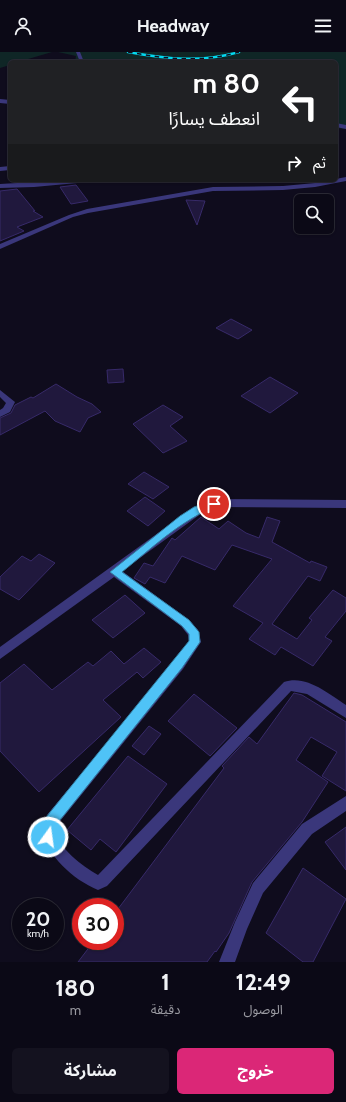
<!DOCTYPE html>
<html lang="ar">
<meta charset="utf-8">
<style>
body{margin:0;font-family:Cabin,"Noto Sans Arabic",sans-serif;background:#14121f;color:#f1f3f6;direction:rtl;height:100vh;display:flex;flex-direction:column;font-size:15px;white-space:nowrap}
*{box-sizing:border-box;margin:0}
p{font-size:13px;color:#9a9aa1}
.icon{flex:none;width:22px;height:22px;fill:none;stroke:currentColor;stroke-width:2;stroke-linecap:round;stroke-linejoin:round}
.map{position:relative;height:910px;overflow:hidden;direction:ltr}
.details{display:flex;flex-direction:column;background:#0b0916;flex:1}
.details>*{flex:none}
.top-card{position:absolute;left:8px;top:8px;width:330px;height:122px;border-radius:6px;box-shadow:0 1px 3px #0004,0 0 0 1px #2b2a35;direction:rtl;background:#202124;color:#fff;overflow:hidden}
.fabs{position:absolute;left:294px;top:142px;display:grid;gap:8px}
.fabs a{display:grid;place-items:center;width:40px;height:40px;border-radius:6px;background:#0b0916;box-shadow:0 1px 3px #0004,0 0 0 1px #2b2a35;font-size:20px}
.speed{position:absolute;left:12px;top:846px;display:flex;gap:8px;font-size:20px;font-weight:700;text-align:center}
.speed>*{display:grid;place-content:center;width:52px;height:52px;border-radius:50%;background:#0b0916;box-shadow:0 1px 3px #0004,0 0 0 1px #2b2a35;line-height:1}
.speed small{font-size:10px;font-weight:400}
.speed .limit{border:6px solid #d22;background:#fff;color:#111}
.pin{position:absolute;display:grid;place-items:center;width:34px;height:34px;color:#fff;margin:-17px;border:2px solid #fff;border-radius:50%;box-shadow:0 1px 4px #0007}
.me{position:absolute;width:44px;margin:-22px;rotate:14deg;stroke-linejoin:round;filter:drop-shadow(0 0 3px #0008)}
.turn{display:flex;align-items:center;gap:14px;height:84px;padding:0 12px;font-size:18px}
.turn .icon{width:52px;height:52px;stroke-width:2.5}
.turn b{display:block;font-size:28px;line-height:34px}
.then{display:flex;align-items:center;height:38px;padding:0 12px;background:#0003;gap:8px;font-size:15px}
.eta{display:flex;justify-content:space-evenly;align-items:center;height:68px;text-align:center}
.eta b{font-size:24px;font-weight:700;line-height:28px}
.primary-button{display:flex;gap:8px;margin-top:auto;padding:8px 12px}
.primary-button a{flex:1;height:46px;border-radius:6px;background:#db2777;color:#fff;font-size:16px;font-weight:700;line-height:46px;text-align:center}
.primary-button a+a{background:#14121f;color:#f1f3f6}
header{display:flex;justify-content:space-between;align-items:center;height:52px;padding:0 12px;background:#0b0916;font-size:18px;font-weight:700}
.map>svg:first-child{display:block}
.green{fill:#0f2626}
.building{fill:#20183d;stroke:#372a69}
.lines{fill:none;stroke-linecap:round;stroke-linejoin:round}
.minor{fill:#3a377b;fill-rule:evenodd}
.rail-casing{stroke:#03d8ef;stroke-width:2.5}
.rail{stroke:#0f0c1d;stroke-width:1.5;stroke-dasharray:4.5;stroke-linecap:butt}
.route{fill:#4fc3f7;stroke:#337fa1}
</style>
<header><svg class="icon" aria-label="menu" viewBox="0 0 24 24"><path d="M4 6h16M4 12h16M4 18h16"/></svg>Headway<svg class="icon" aria-label="person" viewBox="0 0 24 24"><circle cx="12" cy="8" r="4"/><path d="M4 21q1-7 8-7t8 7"/></svg></header>
<div class="map">
<svg width="346" height="910" viewBox="0 0 346 910">
<rect width="100%" height="100%" fill="#0f0c1d"/>
<path class="green" d="M0,0H52L18,10H10V13L0,16Z
M58,0H346V77L336,76V10H75L76,4Z"/>
<path class="building" d="M76,133L88,149L71,152L60,135Z
M17,137L35,159H33L43,165L17,175L24,179L0,189V139Z
M186,148L205,149L197,173Z
M231,267L252,278L238,287L216,276Z
M123,317L124,330L108,331L107,318Z
M270,325L298,341L270,361L241,344Z
M56,332L77,345L92,352L101,360L88,366L80,380L55,369L45,359L0,383V366L11,361L15,353L31,345L33,346Z
M163,353L183,365L170,374L187,389L163,401L133,372Z
M144,420L169,435L153,447L128,432Z
M145,445L165,459L148,474L127,459Z
M201,465L219,477L228,469L246,481L259,486L267,465L280,469L272,490L310,511L311,509L327,515L320,529L308,524L272,572L297,587L312,568L309,566L333,538L346,546V559L325,585L332,589L313,614L281,595L275,603L249,587L263,571L233,554L272,507L232,493L215,518L182,504L165,531L150,525L145,532L134,526L144,511L153,514L172,486L175,488Z
M39,502L55,511L19,548L0,537V525L22,504L31,509Z
M125,543L145,561L113,586L92,568Z
M144,596L161,610L143,626L137,620L103,648L121,665L39,740L0,699V631L24,612L52,638L88,610L93,614L111,599L124,612Z
M294,641L302,643L346,670V739L322,724L337,700L311,685L296,708L328,730L302,770L252,830L229,881L216,900L215,899L207,910H78L94,889H115V861L224,716L222,714L249,685L257,692Z
M194,642L237,676L210,704L168,669Z
M149,674L161,682L144,703L132,694Z
M128,704L167,732L116,800L100,787L91,798L67,778Z
M346,775V818L325,790Z
M303,816L346,847L313,910H303L266,881Z"/>
<g class="lines">
<path class="minor" d="M76,0H80L84,10H80Z
M0,47L10,48V52L0,51Z
M336,71L346,73V77L336,75Z
M10,114V118L0,119V115Z
M346,125V129L315,135L283,138L213,139L88,161L73,165L0,197V192L69,163L87,157L213,135L283,134L315,131Z
M68,128H91L88,130L34,135L0,136V132Z
M0,338L15,350L10,360L0,365V358L3,356L6,351L0,345Z
M214,447L346,448V456L215,455L202,461L122,519L189,568L198,578L201,590L183,617L57,773L54,778C60,797 81,813 98,823L284,630C306,622 329,642 346,653V666L307,642L291,639L107,834L98,838C72,827 48,804 40,777L47,763L175,609L189,589L188,583L181,574L114,525L0,607V595L194,455Z
M346,744V759L312,782L263,841L247,877L235,910H219L235,870L253,831L302,772Z"/>
<defs>
<path id="rail" d="M128,0C166,7 201,11 239,0"/>
</defs>
<use href="#rail" class="rail-casing"/>
<use href="#rail" class="rail"/>
</g>
<path class="route" d="M214,448L217,449V454C181,468 152,496 122,520L189,568L199,580L200,590L182,616L56,773L53,790L48,791L44,790L41,777L47,764L189,589V582L182,574L110,520L180,464L194,455Z"/>
</svg>
<div class="fabs">
<a><svg class="icon" aria-label="search" viewBox="0 0 24 24"><circle cx="10" cy="10" r="6"/><path d="M15 15l6 6"/></svg></a>
</div>
<div class="speed"><div>20<small>km/h</small></div><div class="limit">30</div></div>
<div class="pin" style="left:214px;top:452px;background:#d93025"><svg class="icon" aria-label="arrive" viewBox="0 0 24 24"><path d="M6 21V4h12l-3 4 3 4H6"/></svg></div>
<svg class="me" style="left:48px;top:785px" viewBox="-20 -20 40 40"><circle r="17" fill="#4fc3f7" stroke="#fff" stroke-width="3"/><path d="M0-11L8 9 0 5-8 9z" fill="#fff"/></svg>
<div class="top-card">
<div class="turn"><svg class="icon" aria-label="left" viewBox="0 0 24 24"><path d="M17 20v-9H6M10 6l-5 5 5 5"/></svg><div><b>80 m</b>انعطف يسارًا</div></div>
<div class="then">ثم<svg class="icon" aria-label="right" viewBox="0 0 24 24"><path d="M7 20v-9h11M14 6l5 5-5 5"/></svg></div>
</div>
</div>
<section class="details">
<div class="eta">
<div><b>12:49</b><p>الوصول</p></div>
<div><b>1</b><p>دقيقة</p></div>
<div><b>180</b><p>m</p></div>
</div>
<div class="primary-button"><a>خروج</a><a>مشاركة</a></div>
</section>
